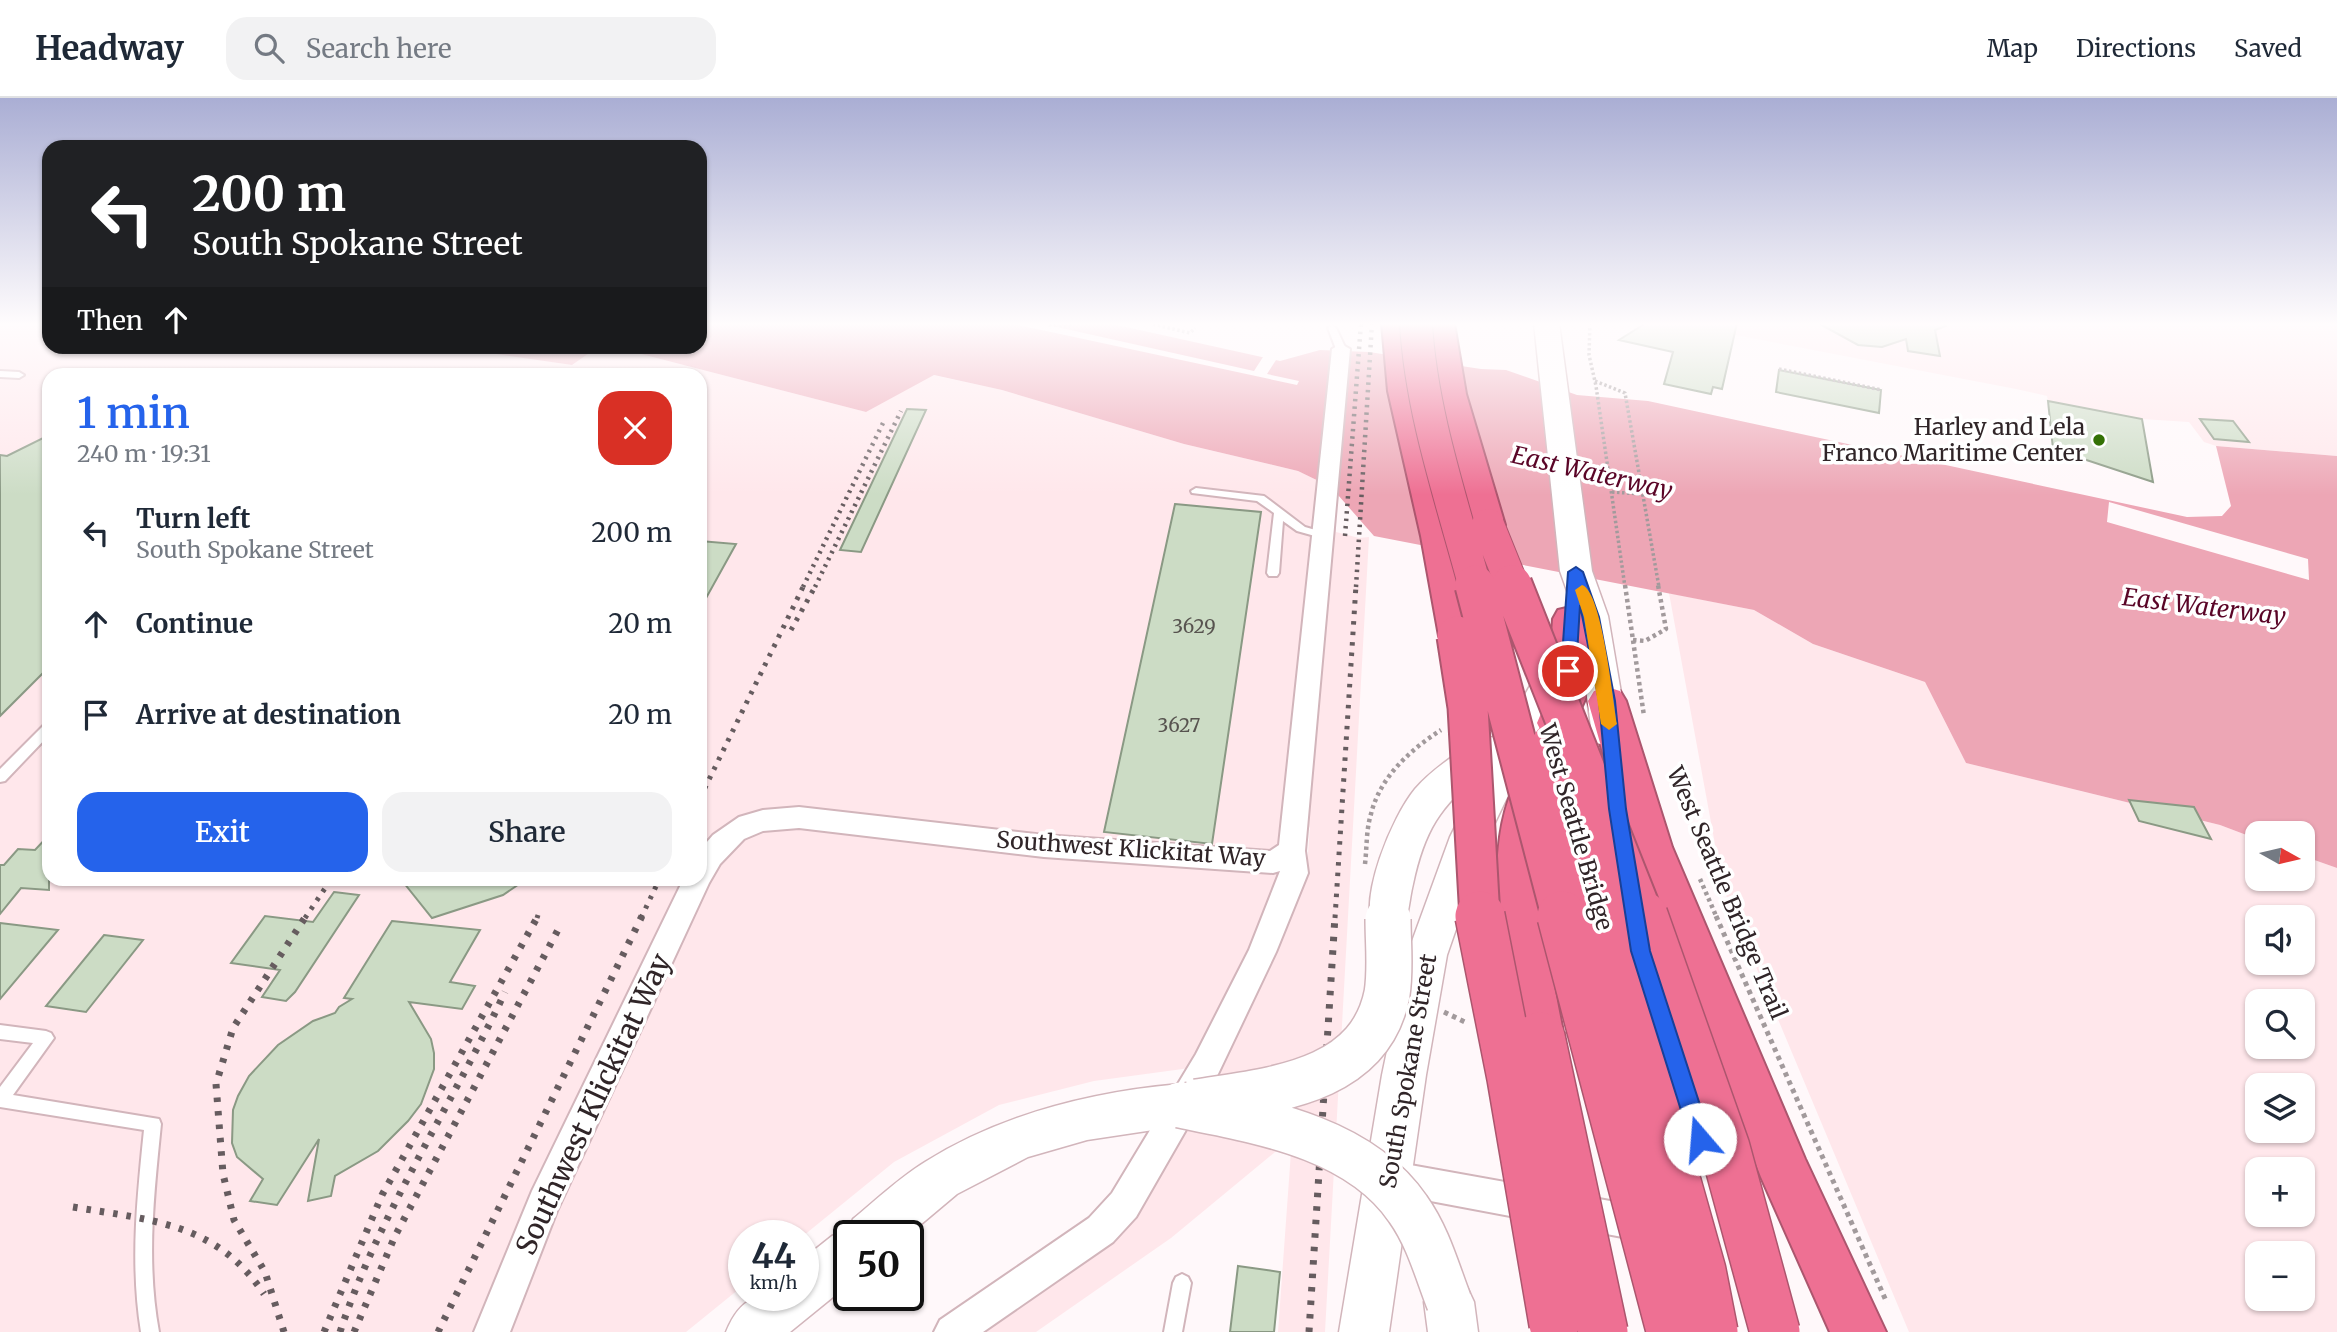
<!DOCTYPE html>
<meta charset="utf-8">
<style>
body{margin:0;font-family:Merriweather,serif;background:#f2f2f3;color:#1f2937;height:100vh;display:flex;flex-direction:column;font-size:26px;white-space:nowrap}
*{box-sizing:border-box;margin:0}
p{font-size:23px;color:#747a83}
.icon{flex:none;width:38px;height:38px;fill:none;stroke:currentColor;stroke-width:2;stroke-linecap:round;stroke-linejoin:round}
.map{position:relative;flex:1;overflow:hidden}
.sheet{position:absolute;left:42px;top:270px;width:665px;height:518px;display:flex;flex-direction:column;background:#fff;border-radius:21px;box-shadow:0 2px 5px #0004}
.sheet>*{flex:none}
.guide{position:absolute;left:42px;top:42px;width:665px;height:214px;border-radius:21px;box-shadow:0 2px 5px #0004;background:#202124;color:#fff;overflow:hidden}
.needle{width:46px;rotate:98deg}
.controls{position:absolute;left:2245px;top:723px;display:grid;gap:14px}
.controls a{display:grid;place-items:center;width:70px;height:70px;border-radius:14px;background:#fff;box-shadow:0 2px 5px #0004;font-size:35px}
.speed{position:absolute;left:728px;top:1122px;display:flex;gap:14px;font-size:35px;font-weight:700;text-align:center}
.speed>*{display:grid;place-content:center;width:91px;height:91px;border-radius:50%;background:#fff;box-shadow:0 2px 5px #0004;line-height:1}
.speed small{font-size:18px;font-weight:400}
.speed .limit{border:4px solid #111;border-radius:10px;background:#fff;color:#111}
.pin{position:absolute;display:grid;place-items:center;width:60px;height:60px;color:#fff;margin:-30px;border:4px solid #fff;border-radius:50%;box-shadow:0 2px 7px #0007}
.me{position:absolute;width:77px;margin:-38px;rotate:342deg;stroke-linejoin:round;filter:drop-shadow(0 0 5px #0008)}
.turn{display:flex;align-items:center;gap:24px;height:147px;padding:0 35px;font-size:32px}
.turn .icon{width:91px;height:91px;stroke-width:2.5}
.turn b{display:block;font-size:49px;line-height:60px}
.then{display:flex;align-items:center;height:66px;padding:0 35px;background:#0003;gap:14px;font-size:26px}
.round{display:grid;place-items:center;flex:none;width:74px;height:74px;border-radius:21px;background:#f2f2f3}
.headline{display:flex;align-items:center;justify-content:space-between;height:119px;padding:0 35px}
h1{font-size:42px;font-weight:600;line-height:52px;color:#2563eb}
.button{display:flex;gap:14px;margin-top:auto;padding:14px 35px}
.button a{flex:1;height:80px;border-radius:21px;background:#2563eb;color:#fff;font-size:28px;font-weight:600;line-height:80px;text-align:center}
.button a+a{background:#f2f2f3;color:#1f2937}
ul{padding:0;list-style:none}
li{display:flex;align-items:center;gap:21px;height:91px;padding:0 35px}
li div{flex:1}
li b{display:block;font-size:26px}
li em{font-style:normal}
header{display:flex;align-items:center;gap:42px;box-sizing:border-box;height:98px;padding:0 35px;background:#fff;border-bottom:2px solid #e0e1e3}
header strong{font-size:33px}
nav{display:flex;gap:38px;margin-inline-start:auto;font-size:24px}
.search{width:490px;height:63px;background:#f2f2f3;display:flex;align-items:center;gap:18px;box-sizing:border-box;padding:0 24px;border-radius:21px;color:#747a83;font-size:26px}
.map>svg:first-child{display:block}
.built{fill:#ffe7eb;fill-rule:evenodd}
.water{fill:#eda6b5}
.pier{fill:#fff8fa}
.building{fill:#ccdcc5;stroke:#8a9984;stroke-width:2}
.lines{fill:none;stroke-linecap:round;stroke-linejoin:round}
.lane-casing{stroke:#d2b5bb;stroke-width:4}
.street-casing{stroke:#d2b5bb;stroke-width:4}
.secondary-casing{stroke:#d2b5bb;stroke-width:3}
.highway-casing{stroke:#ac566e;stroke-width:4}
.path-far2{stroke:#a29a9c;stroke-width:3.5;stroke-dasharray:2.5 2.5;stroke-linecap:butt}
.path-far1{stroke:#a29a9c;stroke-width:4.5;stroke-dasharray:3.5 3.5;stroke-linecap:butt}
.path{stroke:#a29a9c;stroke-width:5;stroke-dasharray:4.5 4.5;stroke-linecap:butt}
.lane{fill:#fff;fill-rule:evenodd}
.street{fill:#fff;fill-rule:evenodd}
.secondary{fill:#fff;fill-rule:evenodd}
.highway{fill:#ee7093;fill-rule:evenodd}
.rail-far2{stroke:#665c5f;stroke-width:4.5;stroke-dasharray:2.5 5;stroke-linecap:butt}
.rail-far1{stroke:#665c5f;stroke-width:5;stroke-dasharray:3.5 7;stroke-linecap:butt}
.rail{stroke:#665c5f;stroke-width:7;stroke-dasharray:4.5 9;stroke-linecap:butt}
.secondary-bridge-casing{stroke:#d2b5bb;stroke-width:48;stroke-linecap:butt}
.highway-bridge-far2-casing{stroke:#ac566e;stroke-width:34;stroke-linecap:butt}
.highway-bridge-far1-casing{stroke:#ac566e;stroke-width:43;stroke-linecap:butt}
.highway-bridge-casing{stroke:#ac566e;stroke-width:52;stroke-linecap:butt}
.secondary-bridge{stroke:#fff;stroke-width:45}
.highway-bridge-far2{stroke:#ee7093;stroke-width:32}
.highway-bridge-far1{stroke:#ee7093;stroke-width:39}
.highway-bridge{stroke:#ee7093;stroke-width:49}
.route{fill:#2563eb;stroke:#184099;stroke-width:2}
.slow{fill:#f59e0b}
.poi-dot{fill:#347105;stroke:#fff;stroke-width:2.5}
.labels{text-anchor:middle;stroke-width:7;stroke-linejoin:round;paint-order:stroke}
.number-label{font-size:19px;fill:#57534f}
.poi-label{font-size:23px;fill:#302528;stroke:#fff;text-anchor:end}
.street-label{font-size:23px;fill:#302528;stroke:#fff}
.water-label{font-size:24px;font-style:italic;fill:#5a0527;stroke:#fff}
.near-street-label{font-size:28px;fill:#302528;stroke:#fff}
</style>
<header>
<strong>Headway</strong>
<div class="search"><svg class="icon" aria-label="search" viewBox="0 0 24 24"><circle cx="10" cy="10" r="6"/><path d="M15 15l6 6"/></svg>Search here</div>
<nav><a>Map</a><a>Directions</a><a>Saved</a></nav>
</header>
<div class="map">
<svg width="2337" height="1234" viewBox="0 0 2337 1234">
<rect width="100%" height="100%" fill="#fff8fa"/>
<path class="built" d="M0,225H49V248H448L572,267L598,249H614L866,314L933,277L1002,292L1184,346L1298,373L1331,389L1336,394V434L1359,440L1369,439L1325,1234H1278L1292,1040L1171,1140L1036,1234H952L1101,1132L1207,966L1306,782L1310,728L1190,970L1094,983L999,1007L894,1064L803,1138H744V1187L686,1234H0ZM49,276H700V780H49Z
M1673,225H2337V358L2216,348L2204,344L2189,324L2142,321L2048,303L2047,298L2016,291Z
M1669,495L1754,512L1813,546L1925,584L1966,665L2220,727L2257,741L2258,780H2303V758L2337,770V1234H1909L1723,790ZM2258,819H2303V864H2258ZM2258,903H2303V948H2258ZM2258,987H2303V1032H2258ZM2258,1071H2303V1116H2258ZM2258,1155H2303V1200H2258Z"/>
<path class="water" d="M700,225H1108L1280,263L1320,252L1369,254L1481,271L1506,272L1577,297L1648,303L2187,419L2222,418L2231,408L2216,348L2337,358V770L2303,758V735H2258L2257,741L2220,727L1966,665L1925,584L1813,546L1754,512L1374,438L1331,389L1298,373L1184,346L1002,292L934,277L866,314L614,249L700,248Z
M448,249L598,248V249L572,267Z"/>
<path class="pier" d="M1009,225H1039L1254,273L1265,256L1278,259L1267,276L1299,283L1297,287Z
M2109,404L2308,461L2309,482L2107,424Z"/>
<path class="building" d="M1646,225H1737L1722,291L1713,289L1711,296L1664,286L1673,254L1619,242Z
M1818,225H1945L1946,228L1935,232L1940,258L1908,253L1906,241L1882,249L1858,247Z
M1779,272L1881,292L1879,315L1776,294Z
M2048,303L2142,321L2153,384L2053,351Z
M907,311L926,312L861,454L840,452Z
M2200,321L2233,323L2249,344L2214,341Z
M49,337V569L0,618V357L7,358Z
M1175,406L1261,414L1212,746L1104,734Z
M700,443L736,446L700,511Z
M2129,702L2194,709L2211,741L2139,723Z
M49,737V792L21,790L0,816V767H4L18,751L35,752Z
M400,780H528L503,797L432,820Z
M334,794L359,797L295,894L286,903L262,899L280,872L231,865L265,818L313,824Z
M392,823L480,832L450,884L475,888L462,911L409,904L431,941L434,955V971L421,1006L408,1023L378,1053L335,1078L331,1098L308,1103L319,1041L277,1107L250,1103L263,1081L237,1059L232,1045L233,1012L238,998L249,978L278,947L313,923L335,915L339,909L352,901L344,900Z
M0,825L58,832L0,901Z
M104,837L143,842L86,914L46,908Z
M1238,1168L1280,1174L1274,1234H1230Z"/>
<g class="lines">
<defs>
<path id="lane" d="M1332,227L1336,230L1346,251L1344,253L1341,254L1336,251L1328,230Z
M0,273L19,274L24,277L19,280L0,279Z
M1196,390L1264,398L1305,429L1326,435L1327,437L1322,440L1297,433L1283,423L1279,475L1277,478H1269L1267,475L1274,415L1257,403L1192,395L1191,393Z
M49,624V637L5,683L0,684V671L45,626Z
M0,927L46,933L51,935L54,940L13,997L159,1021L161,1026C154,1096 146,1164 159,1234H141C130,1166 137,1100 144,1032L0,1009V989L33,945L0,941Z
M1182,1176L1188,1179L1191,1185L1182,1234H1164L1173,1185L1176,1179Z"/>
<path id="street" d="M1341,246L1350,251L1305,753L1308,775L1276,854L1218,976L1136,1119L1113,1144L983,1234H934L940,1222L1089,1120L1112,1095L1196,956L1249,852L1280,773L1273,775L1044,759L799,730L763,733L744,741L720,766L709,785L557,1113L510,1234H474L532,1093L684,780H700V752L713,737L739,719L763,712L799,709L1044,737L1270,753L1279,747L1332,251Z
M1388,1063L1649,1110L1661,1115L1666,1127L1661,1139L1649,1144L1388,1095L1377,1090L1372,1079L1377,1068Z"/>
<path id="secondary" d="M1534,225H1559L1592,473L1608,518L1628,636L1623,645L1610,649L1597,645L1592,636L1576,518L1560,473Z
M1561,551L1573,554L1578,563L1543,625L1488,739L1447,857L1426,977L1389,1234H1339L1382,977L1407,857L1450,739L1482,675C1440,707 1424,734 1413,786C1409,802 1409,818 1402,833L1388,838L1374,833C1358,800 1392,719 1415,691C1427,677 1442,666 1456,656C1471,645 1482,635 1500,641L1549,554Z
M1180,986L1196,992L1202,1007L1196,1022L1180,1028L1087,1042L1028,1059L957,1096L907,1138H849V1186L790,1234H726C743,1192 764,1197 803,1197V1161L832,1138L849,1131L853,1121C876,1102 899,1080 925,1064C1002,1016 1090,994 1180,986Z
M1449,1179L1466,1187L1474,1204L1478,1234H1428L1424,1204L1432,1187Z"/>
<path id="highway" d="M1382,225H1410L1418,293L1455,438L1475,538L1470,547L1457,551L1444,547L1439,538L1421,438L1388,293Z
M1426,225H1454L1466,296L1505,427L1500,435L1488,438L1476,435L1471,427L1436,296Z
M1571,509L1584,512L1589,521L1586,599L1570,635L1556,639L1542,635L1537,625L1548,599L1553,521L1558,512Z
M1607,589L1620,593L1626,603L1672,749L1805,1061L1886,1234H1830L1761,1079L1630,749L1588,603L1594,593Z
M1532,675L1546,680L1552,691L1545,723L1541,785L1546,846L1564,939L1557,954L1540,961L1523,954L1516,939C1503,864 1480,751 1518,680Z"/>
</defs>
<use href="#lane" class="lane-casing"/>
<use href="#street" class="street-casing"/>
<use href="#secondary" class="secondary-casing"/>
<use href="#highway" class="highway-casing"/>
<path class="path-far2" d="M1148,225L1190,235L1195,230
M1590,225L1589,257L1596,288L1625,489
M1049,227L1069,228L1072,225
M1779,271L1882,292
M1595,283L1625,295L1659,489
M1612,394L1642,396"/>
<path class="path-far1" d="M1625,487L1644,618
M1633,542L1645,543L1666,531L1658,487
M1365,766C1367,749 1366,732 1371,716C1380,679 1410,652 1441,632
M1700,781L1717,820"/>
<path class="path" d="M1716,818L1887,1205
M1444,914L1465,924"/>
<use href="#lane" class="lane"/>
<use href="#street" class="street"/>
<use href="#secondary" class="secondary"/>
<use href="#highway" class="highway"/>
<path class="rail-far2" d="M1345,438L1361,225
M803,489L883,325
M815,489L901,313
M1356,489L1372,225"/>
<path class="rail-far1" d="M791,532L816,487
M700,700L804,487
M305,820L332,780
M537,820L538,817
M641,820L660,780
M1335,820L1356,487"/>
<path class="rail" d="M73,1109C151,1122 217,1125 264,1196
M284,1234L265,1174L234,1122L223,1076L216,986L233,930L306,818
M324,1234L382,1097L538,818
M340,1234C378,1118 453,1005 505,894
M354,1234L395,1138L559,830
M438,1234L642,818
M1309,1234L1335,818"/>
<defs>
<path id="secondary-bridge" d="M1197,1004C1270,992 1369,986 1387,896C1391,871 1388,846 1388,821
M1180,1007C1259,1023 1359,1039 1408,1111C1428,1139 1437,1173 1449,1204"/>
<path id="highway-bridge-far2" d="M1416,225C1421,314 1452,403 1475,489
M1488,427L1513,489"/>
<path id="highway-bridge-far1" d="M1475,487L1562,820
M1512,487L1644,820
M1457,538L1468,609L1480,820
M1552,645L1601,820"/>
<path id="highway-bridge" d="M1480,818L1512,980L1554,1226
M1562,818L1671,1232
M1601,818L1701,1173L1713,1234
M1643,818L1725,1050L1775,1234
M1540,939L1603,1234"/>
</defs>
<use href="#secondary-bridge" class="secondary-bridge-casing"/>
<use href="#highway-bridge-far2" class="highway-bridge-far2-casing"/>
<use href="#highway-bridge-far1" class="highway-bridge-far1-casing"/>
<use href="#highway-bridge" class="highway-bridge-casing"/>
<use href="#secondary-bridge" class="secondary-bridge"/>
<use href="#highway-bridge-far2" class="highway-bridge-far2"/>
<use href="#highway-bridge-far1" class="highway-bridge-far1"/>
<use href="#highway-bridge" class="highway-bridge"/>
</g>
<linearGradient id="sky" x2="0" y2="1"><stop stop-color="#aaaed4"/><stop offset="0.57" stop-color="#fffcfd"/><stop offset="1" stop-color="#fffcfd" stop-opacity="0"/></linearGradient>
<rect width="2337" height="397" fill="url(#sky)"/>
<path class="route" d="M1576,469L1583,474L1599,519L1615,603L1626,711L1650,853L1711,1041L1708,1048L1700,1051L1693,1048L1690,1041L1631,853L1609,711L1599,603L1580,507L1576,573L1568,578L1561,573L1568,474Z"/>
<path class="slow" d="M1582,487C1602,493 1613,603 1617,626L1609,632L1601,626L1584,519L1575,492Z"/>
<circle class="poi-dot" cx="2099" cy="342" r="7"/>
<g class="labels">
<g class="number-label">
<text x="1194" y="535">3629</text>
<text x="1179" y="634">3627</text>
</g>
<g class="poi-label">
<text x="2085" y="337">Harley and Lela<tspan x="2085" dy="26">Franco Maritime Center</tspan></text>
</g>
<g class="street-label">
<text transform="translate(1576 729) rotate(74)" y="8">West Seattle Bridge</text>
<text transform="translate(1131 751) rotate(4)" y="8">Southwest Klickitat Way</text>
<text transform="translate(1727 795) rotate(67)" y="8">West Seattle Bridge Trail</text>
<text transform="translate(1408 973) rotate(-80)" y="8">South Spokane Street</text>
</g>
<g class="water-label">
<text transform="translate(1592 375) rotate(13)" y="8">East Waterway</text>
<text transform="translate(2204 509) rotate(7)" y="8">East Waterway</text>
</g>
<g class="near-street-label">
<text transform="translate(593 1006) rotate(-65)" y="10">Southwest Klickitat Way</text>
</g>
</g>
</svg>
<div class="controls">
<a><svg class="needle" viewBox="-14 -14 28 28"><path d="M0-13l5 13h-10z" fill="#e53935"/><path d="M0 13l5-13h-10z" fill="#747a83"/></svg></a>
<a><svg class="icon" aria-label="sound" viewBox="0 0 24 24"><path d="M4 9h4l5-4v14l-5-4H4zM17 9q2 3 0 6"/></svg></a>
<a><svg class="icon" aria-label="search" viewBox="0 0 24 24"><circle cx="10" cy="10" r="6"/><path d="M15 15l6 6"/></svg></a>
<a><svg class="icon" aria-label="layers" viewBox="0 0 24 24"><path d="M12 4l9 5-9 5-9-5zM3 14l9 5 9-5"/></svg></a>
<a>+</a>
<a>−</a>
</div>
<div class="speed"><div>44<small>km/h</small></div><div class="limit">50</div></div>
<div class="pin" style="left:1568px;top:573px;background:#d93025"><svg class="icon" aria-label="arrive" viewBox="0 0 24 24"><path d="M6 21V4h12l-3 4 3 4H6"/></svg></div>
<svg class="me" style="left:1700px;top:1041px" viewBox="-20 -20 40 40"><circle r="19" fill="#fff"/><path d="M0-13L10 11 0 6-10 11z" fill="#2563eb"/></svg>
<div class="guide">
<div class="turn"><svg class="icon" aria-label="left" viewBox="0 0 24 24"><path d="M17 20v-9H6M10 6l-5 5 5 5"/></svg><div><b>200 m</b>South Spokane Street</div></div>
<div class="then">Then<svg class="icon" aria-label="ahead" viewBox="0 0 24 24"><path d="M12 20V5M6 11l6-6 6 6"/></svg></div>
</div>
<section class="sheet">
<div class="headline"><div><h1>1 min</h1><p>240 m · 19:31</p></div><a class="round" style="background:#d93025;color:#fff"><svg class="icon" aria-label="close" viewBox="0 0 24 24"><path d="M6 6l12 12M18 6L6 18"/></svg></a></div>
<ul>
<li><svg class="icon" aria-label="left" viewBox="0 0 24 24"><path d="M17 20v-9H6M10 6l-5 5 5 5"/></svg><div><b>Turn left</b><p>South Spokane Street</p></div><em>200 m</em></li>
<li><svg class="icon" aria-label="ahead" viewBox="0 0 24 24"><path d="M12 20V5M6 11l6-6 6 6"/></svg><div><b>Continue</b></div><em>20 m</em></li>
<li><svg class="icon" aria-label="arrive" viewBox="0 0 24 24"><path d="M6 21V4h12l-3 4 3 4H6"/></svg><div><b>Arrive at destination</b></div><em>20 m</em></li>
</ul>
<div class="button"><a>Exit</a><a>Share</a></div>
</section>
</div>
